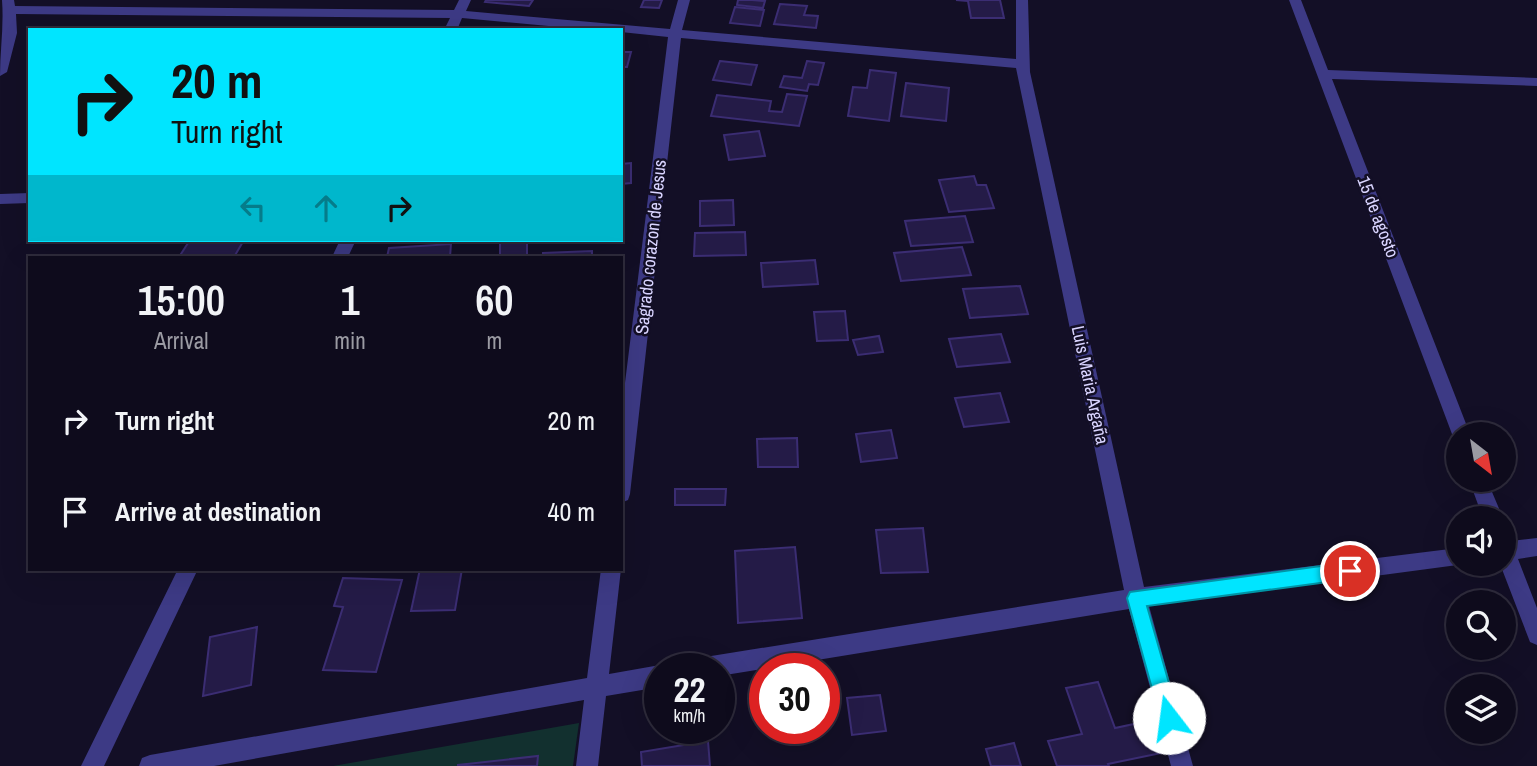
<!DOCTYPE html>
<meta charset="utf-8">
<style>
body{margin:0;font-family:"Archivo Narrow",sans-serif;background:#1c1929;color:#f1f3f6;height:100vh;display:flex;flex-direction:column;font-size:26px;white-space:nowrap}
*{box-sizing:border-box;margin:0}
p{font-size:23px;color:#9b9ba3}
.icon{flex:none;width:38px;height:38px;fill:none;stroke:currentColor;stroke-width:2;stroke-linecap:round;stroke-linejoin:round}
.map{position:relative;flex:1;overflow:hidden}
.side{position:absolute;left:28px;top:256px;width:595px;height:315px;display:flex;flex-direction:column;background:#0e0b1c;border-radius:0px;box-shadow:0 7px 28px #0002,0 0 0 2px #2e2b3b}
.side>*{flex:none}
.top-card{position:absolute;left:28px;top:28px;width:595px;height:214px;border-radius:0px;box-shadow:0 7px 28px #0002,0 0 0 2px #2e2b3b;background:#00e5ff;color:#111;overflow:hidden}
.needle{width:46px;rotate:149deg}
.fabs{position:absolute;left:1446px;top:422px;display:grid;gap:14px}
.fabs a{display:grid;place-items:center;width:70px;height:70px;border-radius:50%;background:#0e0b1c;box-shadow:0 7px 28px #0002,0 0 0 2px #2e2b3b;font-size:35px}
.speed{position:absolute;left:644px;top:653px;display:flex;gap:14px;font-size:35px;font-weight:700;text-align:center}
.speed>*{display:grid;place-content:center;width:91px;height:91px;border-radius:50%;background:#0e0b1c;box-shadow:0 7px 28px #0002,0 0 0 2px #2e2b3b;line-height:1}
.speed small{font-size:18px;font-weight:400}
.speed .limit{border:10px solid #d22;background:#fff;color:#111}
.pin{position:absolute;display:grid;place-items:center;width:60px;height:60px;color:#fff;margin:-30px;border:4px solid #fff;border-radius:50%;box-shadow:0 2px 7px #0007}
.me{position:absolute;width:77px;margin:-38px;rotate:345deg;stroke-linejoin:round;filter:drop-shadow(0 0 5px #0008)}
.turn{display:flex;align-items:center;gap:24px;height:147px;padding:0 28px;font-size:32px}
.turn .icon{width:91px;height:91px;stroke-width:2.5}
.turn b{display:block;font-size:49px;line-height:60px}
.lanes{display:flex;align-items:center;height:66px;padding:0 28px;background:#0003;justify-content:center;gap:35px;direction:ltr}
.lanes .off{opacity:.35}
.eta{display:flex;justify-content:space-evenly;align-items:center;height:119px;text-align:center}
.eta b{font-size:42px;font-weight:600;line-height:49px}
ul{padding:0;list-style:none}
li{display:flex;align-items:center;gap:21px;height:91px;padding:0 28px}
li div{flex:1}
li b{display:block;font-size:26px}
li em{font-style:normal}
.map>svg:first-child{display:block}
.green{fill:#12302f}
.building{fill:#241b47;stroke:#3b2d73;stroke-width:2}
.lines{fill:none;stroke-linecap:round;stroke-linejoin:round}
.minor{fill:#3d3a85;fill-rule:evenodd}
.route{fill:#00e5ff;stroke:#0095a6;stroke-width:2}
.labels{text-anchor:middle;stroke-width:5;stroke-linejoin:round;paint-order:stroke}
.street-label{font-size:18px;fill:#d9d4ff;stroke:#130f26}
</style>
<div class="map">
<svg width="1537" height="766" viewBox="0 0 1537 766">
<rect width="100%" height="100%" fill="#130f26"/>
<path class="green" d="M579,723L573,766H333Z"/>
<path class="building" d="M486,0H533L529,6L485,2Z
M644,0H662L659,8L641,7Z
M738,0H752L765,1L763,8L737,5Z
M956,0H1000L1004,18H971L968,1Z
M780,4L807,6L804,15L818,16L816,28L774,24Z
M735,7L764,10L760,26L730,23Z
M621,52H631L627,67H621Z
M720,61L757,65L751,85L713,80Z
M807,61L824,63L818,85L809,84L807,91L780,87L784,76L802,78Z
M870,70L896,73L889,121L848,116L853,87L867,88Z
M906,83L949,88L946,121L901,116Z
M787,94L807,96L799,126L711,116L717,95L771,101L769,111L782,112Z
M759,131L765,156L729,160L724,135Z
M631,163V183L621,184V164Z
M974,176L977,185H986L994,208L949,212L939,180Z
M733,200L734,225L700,226V201Z
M965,216L973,242L911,246L905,221Z
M745,232L746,255L694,256L695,233Z
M190,240H244L234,257H179Z
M500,240H527V256L500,257Z
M451,244L450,257H387L389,248Z
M962,247L971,275L901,281L894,253Z
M592,251V257H543V253Z
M815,260L818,284L763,287L761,263Z
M1020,286L1028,314L970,318L963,289Z
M845,311L848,340L817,341L814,312Z
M1001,334L1010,362L957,367L949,339Z
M879,336L883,352L858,355L853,340Z
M1000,393L1009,422L964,427L955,398Z
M891,430L897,458L861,462L856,434Z
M797,438L798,467H758L757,439Z
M675,489H726L725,505H675Z
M923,528L928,572L881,573L876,530Z
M795,547L802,618L738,623L735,551Z
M420,569H462L455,610L411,611Z
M343,578L402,580L376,672L323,670L343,607L334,606Z
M257,627L251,685L203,696L210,637Z
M1098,682L1115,728L1148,721L1161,753L1108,764L1109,766H1057L1048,741L1082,734L1066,688Z
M880,695L886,731L852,735L847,698Z
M708,741L710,766H642L641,752Z
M1014,743L1021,766H991L986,749Z
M538,756L537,766H458V765Z"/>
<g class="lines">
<path class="minor" d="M2,0H14L15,6L454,10L459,0H471L466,11L670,29L678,0H690L682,30L1016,59V0H1028L1030,72L1144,587L1458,548V564H1465L1149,606L1193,766H1171L1129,609L719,676V668H695L697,660L705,657L1124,590L1016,68L681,38L630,494L628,500L621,503V415L668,37L621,32V30H592L462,18L457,30H444L450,18L16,14L17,33L7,72L0,76C0,50 4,27 2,0Z
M1289,0H1301L1328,70L1537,78V86L1332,79L1470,434H1458V441L1452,434Z
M30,193V203L0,204V194Z
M340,240H356L348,257H332Z
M1469,480H1487L1503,518H1483Z
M1503,537L1511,541L1537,538V556L1518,559L1537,608V645L1530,642L1500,564H1503Z
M178,569H198L104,766H81Z
M601,569H621L609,674L660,665L668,668H660V687L606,696L598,766H576L584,700L214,766H139L142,758L150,755L587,678Z"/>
</g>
<path class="route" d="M1350,562L1357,565L1360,571L1357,577L1350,579L1147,606L1179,718L1176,725L1169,728L1162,725L1127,598L1130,592Z"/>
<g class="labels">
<g class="street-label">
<text transform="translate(1378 217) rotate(69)" y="6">15 de agosto</text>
<text transform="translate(651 247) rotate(-84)" y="6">Sagrado corazon de Jesus</text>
<text transform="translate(1090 385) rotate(78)" y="6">Luis Maria Argaña</text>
</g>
</g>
</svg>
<div class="fabs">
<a><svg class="needle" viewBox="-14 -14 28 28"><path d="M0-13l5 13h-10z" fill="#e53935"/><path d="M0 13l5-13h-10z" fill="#9b9ba3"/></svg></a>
<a><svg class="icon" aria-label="sound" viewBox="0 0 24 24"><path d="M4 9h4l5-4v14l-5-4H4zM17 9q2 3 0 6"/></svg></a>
<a><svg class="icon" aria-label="search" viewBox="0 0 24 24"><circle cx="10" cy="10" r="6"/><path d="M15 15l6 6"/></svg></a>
<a><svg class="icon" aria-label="layers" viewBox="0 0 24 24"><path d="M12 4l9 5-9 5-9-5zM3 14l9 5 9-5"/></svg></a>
</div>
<div class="speed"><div>22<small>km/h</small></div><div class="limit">30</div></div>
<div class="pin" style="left:1350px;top:571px;background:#d93025"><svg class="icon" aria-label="arrive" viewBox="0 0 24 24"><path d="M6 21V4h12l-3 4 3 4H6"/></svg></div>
<svg class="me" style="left:1169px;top:718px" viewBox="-20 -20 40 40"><circle r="19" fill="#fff"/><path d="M0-13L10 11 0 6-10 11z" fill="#00e5ff"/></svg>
<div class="top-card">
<div class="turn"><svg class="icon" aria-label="right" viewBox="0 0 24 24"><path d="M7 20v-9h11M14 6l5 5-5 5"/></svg><div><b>20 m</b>Turn right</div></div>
<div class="lanes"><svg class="icon off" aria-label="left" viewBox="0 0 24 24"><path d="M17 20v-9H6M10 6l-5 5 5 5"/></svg><svg class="icon off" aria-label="ahead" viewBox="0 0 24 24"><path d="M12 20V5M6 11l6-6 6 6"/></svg><svg class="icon" aria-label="right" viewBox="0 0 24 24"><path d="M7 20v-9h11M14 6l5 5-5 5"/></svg></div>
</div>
<section class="side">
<div class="eta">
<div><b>15:00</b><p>Arrival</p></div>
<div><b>1</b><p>min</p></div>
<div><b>60</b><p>m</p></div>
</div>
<ul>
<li><svg class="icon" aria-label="right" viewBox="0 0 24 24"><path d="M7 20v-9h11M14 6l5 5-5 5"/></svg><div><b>Turn right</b></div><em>20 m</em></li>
<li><svg class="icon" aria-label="arrive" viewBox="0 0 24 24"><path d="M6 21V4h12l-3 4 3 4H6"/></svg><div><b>Arrive at destination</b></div><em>40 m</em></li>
</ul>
</section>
</div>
